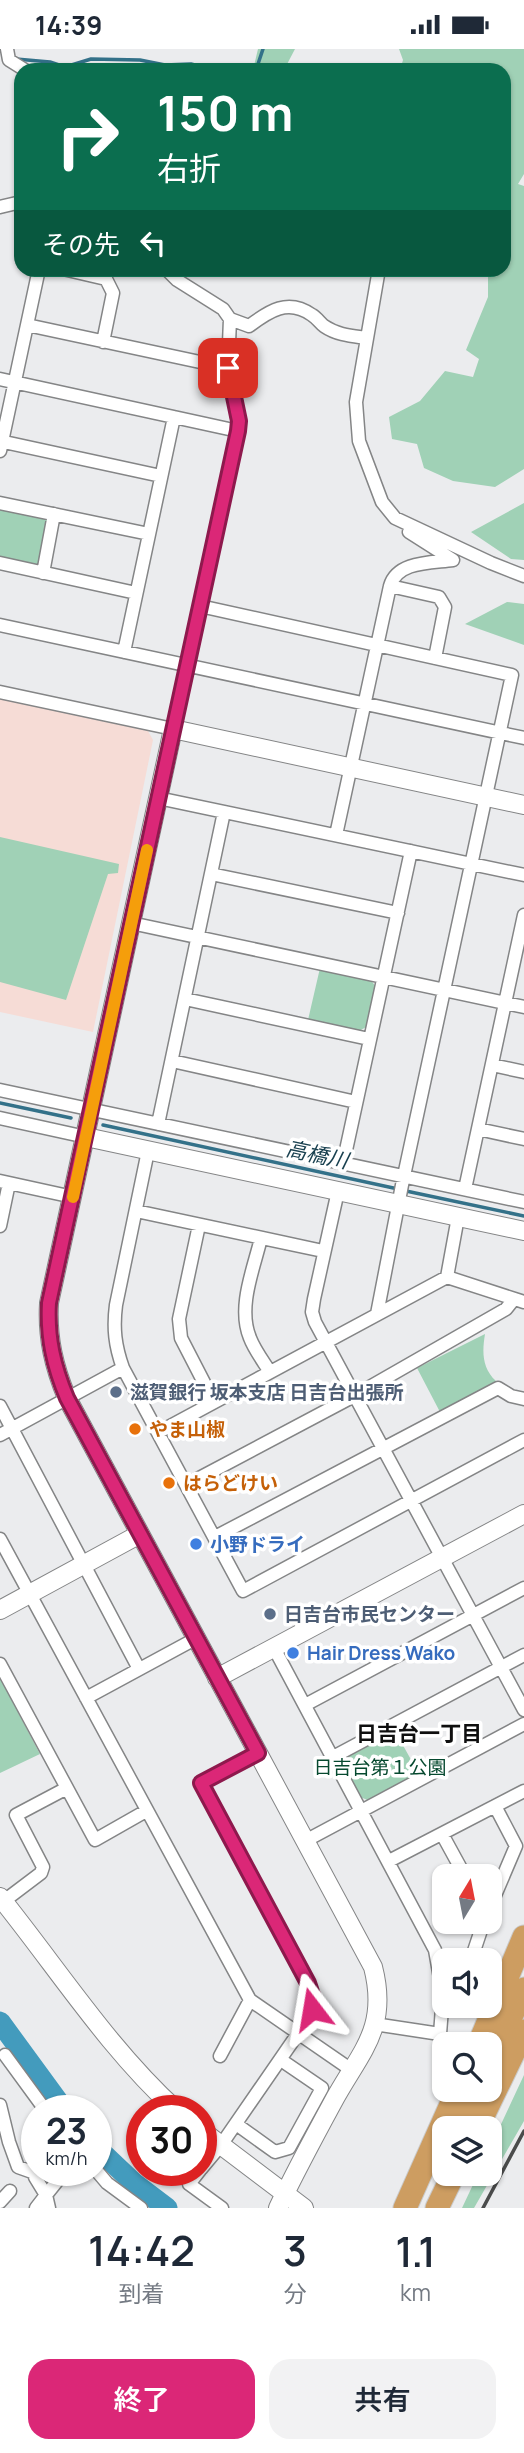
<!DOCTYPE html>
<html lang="ja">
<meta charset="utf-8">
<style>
body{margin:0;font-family:Manrope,"Noto Sans JP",sans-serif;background:#f2f2f3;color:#1f2937;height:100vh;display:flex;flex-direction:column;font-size:26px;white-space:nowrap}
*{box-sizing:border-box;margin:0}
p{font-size:23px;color:#747a83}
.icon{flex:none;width:38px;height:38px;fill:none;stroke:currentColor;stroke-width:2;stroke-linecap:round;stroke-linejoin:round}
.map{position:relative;height:2159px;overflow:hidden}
.sheet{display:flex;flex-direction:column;background:#fff;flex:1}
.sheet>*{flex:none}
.hud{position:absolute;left:14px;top:14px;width:497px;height:214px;border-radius:21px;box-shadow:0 2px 5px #0004;background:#0b6e4f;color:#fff;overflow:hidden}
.needle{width:46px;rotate:10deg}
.fabs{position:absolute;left:432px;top:1815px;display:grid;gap:14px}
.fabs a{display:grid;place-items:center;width:70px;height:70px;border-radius:14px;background:#fff;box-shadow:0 2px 5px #0004;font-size:35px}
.speed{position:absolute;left:21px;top:2046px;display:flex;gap:14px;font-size:35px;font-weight:700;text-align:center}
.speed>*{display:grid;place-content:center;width:91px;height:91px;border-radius:50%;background:#fff;box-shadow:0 2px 5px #0004;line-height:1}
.speed small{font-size:18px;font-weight:400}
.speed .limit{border:10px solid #d22;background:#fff;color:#111}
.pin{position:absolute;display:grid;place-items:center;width:60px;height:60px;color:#fff;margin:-30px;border-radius:14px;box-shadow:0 4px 10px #0006}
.me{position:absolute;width:77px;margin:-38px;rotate:346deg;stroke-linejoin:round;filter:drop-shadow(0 0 5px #0008)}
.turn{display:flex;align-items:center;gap:24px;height:147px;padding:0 28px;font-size:32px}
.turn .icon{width:91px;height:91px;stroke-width:2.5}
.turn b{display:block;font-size:49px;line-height:60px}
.then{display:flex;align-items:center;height:66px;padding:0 28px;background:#0003;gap:14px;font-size:26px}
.eta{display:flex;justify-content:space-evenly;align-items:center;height:119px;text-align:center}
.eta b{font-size:42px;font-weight:600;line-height:49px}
.primary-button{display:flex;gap:14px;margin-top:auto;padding:14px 28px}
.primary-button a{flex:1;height:80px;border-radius:21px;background:#db2777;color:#fff;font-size:28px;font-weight:600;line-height:80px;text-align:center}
.primary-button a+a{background:#f2f2f3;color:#1f2937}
.status{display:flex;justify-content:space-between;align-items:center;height:49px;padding:0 35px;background:#fff;direction:ltr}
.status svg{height:19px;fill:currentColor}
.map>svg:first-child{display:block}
.education{fill:#f6dcd6}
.green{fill:#a0d1b6}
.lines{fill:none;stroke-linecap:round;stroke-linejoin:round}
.stream{stroke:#337189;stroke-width:3.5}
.river{stroke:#439bbd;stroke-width:21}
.street-casing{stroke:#848586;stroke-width:15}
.secondary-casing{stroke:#848586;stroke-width:20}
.highway-casing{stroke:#cacaca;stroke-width:25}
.street{stroke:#fff;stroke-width:12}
.secondary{stroke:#fff;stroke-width:18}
.highway{stroke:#cd9d61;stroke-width:23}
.rail{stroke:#4a4b4b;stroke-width:3.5}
.route-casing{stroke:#8e194d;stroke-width:18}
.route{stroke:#db2777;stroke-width:12}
.slow{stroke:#f59e0b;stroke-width:12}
.service-dot{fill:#5c6f8a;stroke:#fff;stroke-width:2.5}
.food-dot{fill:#e8710a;stroke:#fff;stroke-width:2.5}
.shop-dot{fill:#3f7fe0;stroke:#fff;stroke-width:2.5}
.labels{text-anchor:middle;stroke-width:7;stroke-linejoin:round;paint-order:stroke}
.service-label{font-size:19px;font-weight:bold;fill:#4e5e75;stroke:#fff;text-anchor:start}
.food-label{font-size:19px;font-weight:bold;fill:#c56008;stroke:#fff;text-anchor:start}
.shop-label{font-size:19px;font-weight:bold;fill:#366cbe;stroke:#fff;text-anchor:start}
.park-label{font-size:19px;fill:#06492f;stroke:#fff}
.water-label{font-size:21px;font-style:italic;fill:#1a4150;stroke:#fff}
.neighbourhood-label{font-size:21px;font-weight:bold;fill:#0f0f0f;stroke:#fff}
</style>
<div class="status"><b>14:39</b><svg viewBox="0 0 49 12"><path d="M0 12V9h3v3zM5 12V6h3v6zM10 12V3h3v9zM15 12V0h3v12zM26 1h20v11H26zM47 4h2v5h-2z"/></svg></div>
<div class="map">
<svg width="524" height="2159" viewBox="0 0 524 2159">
<rect width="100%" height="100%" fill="#ebecee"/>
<path class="education" d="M0,650L148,682L153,691L93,983L0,963Z"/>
<path class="green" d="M258,0H295L284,21H253Z
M399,0H524V125L518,135L524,137V420L495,438L453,432L424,419L417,395L392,390L389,368L420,352L445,322L473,328L479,310L466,301L488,248V221L504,220V21H400L403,11Z
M524,454V511L511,510L471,483Z
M0,459L51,469L40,518L0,510Z
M507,553L524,555V596L465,575Z
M0,788L119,815L118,824L108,825L66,951L0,933Z
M320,919L370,930L376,938L368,977L359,982L308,971Z
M485,1285C482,1303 482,1319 496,1332L440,1363L417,1319Z
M0,1629L40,1705L0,1724Z
M395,1682L419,1725L370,1752L360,1748L344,1717L347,1707Z
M524,2026V2072L474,2159H462L478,2125L490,2124V2099Z"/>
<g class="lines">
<path class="stream" d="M16,10L50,13L65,18L91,10L140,11L165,16L191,15L214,21
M256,21L263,0
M0,1054L71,1069
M103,1076L398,1140
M406,1142L524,1167"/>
<path class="river" d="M0,1973L65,2062
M96,2098L134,2134L167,2159"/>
<defs>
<path id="street" d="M7,0L9,11L25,21
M0,158L21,153
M63,220L106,230L113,244L103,293
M166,220L177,231L223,260L230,270L249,277C269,262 288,249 312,266C317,269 320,274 324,277C337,286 352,287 366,289
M379,220L356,353L359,392L382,453L395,469L491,514L524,527
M27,276L228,319
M0,330L238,382
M0,392L161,427
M0,402L39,220
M0,454L149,485
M0,514L136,544
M43,524L54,465
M390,537C397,512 431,514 453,511L409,483
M200,557L512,626L402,1136L377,1265
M0,576L524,689
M124,603L174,368
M0,643L173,680L238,382V372L228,319L230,270
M158,749L524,826
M336,786L390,537L439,548L445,558L435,609
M211,825L398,864
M131,874L524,958
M185,950L369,990
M172,1012L356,1053
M492,1016L524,1023
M0,1041L524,1153
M0,1069L86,1088
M158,1075L224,763
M478,1080L524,1090
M148,1102L116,1256C113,1279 115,1297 123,1319L243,1542L524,1391
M343,1115L411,802
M0,1132L73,1148
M465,1140L524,866
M338,1142L314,1250L312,1263L315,1273L524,1661
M136,1162L323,1202
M199,1176L179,1270L181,1289L214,1353
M0,1177L9,1134
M261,1189C254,1219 237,1258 250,1289C254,1300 263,1312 270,1323
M447,1228L458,1168
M0,1357L139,1620
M159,1383L447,1228L524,1253
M0,1386L123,1319
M188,1435L354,1347L506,1260L514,1250
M215,1488L498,1339L511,1347L524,1350
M0,1490L250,1951L353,2022
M274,1599L435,1901L443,1946L440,1985L374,1975
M0,1615L95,1791L146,1762
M86,1649L195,1590
M305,1656L524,1539
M333,1708L524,1606
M442,1785L465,1827
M305,1792L524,1675
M389,1812L524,1742
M4,1852L41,1824L43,1818L16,1766L67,1739
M490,1858L516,1797L495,1757
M471,1911L484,1872
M5,2006L46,2062
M220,2007L250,1951
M0,2056L9,2093L18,2118L35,2124
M236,2075L275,2103L289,2099L322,2039L281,2011
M96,2086L97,2085
M37,2110L35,2128L46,2146L66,2121
M201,2120L221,2096L308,1970L312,1960L313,1949L308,1934L201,1734L258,1705
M96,2121L107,2134L141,2159
M200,2121L189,2135L222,2159
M0,2153L10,2142
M36,2159L46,2146L49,2159"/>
<path id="secondary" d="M86,1088L524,1182
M0,1561L140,1485
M217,1629L524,1465
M0,1848C58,1920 108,1999 177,2062
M201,2081L304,2159
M278,2159C295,2123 314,2088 333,2053C360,2003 389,1980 373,1918L67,1349C54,1318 47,1289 49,1254L173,680L524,756"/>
<path id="highway" d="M479,1995L524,1888
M490,2012L524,1940
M458,2079L476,2040
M477,2079L524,1982
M405,2159L458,2040
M437,2159L454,2124"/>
</defs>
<use href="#street" class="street-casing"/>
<use href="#secondary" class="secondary-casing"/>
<use href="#highway" class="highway-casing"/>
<use href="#street" class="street"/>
<use href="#secondary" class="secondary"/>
<use href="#highway" class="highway"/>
<path class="rail" d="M483,2159L524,2082"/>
</g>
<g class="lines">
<defs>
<path id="route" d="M228,319L239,372L238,382L49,1254C47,1289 54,1318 67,1349L258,1704L201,1734L308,1934L313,1949L312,1960"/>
</defs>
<use href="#route" class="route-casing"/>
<use href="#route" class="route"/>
<path class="slow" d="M73,1148L147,801"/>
</g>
<g class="service-dot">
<circle cx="116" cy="1343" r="7"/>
<circle cx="270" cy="1565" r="7"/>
</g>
<g class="food-dot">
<circle cx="135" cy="1380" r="7"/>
<circle cx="169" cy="1434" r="7"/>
</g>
<g class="shop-dot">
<circle cx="196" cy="1495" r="7"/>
<circle cx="293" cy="1604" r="7"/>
</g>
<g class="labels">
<g class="service-label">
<text x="130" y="1350">滋賀銀行 坂本支店 日吉台出張所</text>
<text x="284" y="1572">日吉台市民センター</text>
</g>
<g class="food-label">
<text x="149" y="1387">やま山椒</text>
<text x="183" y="1441">はらどけい</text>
</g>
<g class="shop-label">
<text x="210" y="1502">小野ドライ</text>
<text x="307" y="1611">Hair Dress Wako</text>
</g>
<g class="park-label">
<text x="380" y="1725">日吉台第１公園</text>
</g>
<g class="water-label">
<text transform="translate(317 1106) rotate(12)" y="7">高橋川</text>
</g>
<g class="neighbourhood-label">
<text x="419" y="1692">日吉台一丁目</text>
</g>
</g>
</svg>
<div class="fabs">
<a><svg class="needle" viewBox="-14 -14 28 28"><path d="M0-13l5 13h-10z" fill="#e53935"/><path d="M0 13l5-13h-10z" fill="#747a83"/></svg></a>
<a><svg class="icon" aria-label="sound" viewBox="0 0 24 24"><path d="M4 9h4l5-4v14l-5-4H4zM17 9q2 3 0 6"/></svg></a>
<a><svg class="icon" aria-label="search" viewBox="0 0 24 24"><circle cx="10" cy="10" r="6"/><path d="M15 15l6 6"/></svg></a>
<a><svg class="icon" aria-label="layers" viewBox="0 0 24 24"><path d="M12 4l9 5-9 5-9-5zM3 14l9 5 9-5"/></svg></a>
</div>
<div class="speed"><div>23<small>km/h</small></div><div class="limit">30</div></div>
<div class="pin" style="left:228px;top:319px;background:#d93025"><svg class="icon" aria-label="arrive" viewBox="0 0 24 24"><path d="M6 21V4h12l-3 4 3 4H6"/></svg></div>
<svg class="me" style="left:312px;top:1960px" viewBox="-20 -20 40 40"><path d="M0-17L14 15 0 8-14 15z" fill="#db2777" stroke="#fff" stroke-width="4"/></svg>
<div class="hud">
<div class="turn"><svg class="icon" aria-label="right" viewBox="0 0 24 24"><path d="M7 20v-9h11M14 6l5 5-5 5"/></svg><div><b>150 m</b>右折</div></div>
<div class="then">その先<svg class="icon" aria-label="left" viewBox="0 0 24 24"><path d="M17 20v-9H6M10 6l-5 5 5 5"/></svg></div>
</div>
</div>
<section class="sheet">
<div class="eta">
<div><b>14:42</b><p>到着</p></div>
<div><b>3</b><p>分</p></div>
<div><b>1.1</b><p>km</p></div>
</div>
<div class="primary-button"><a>終了</a><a>共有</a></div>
</section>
